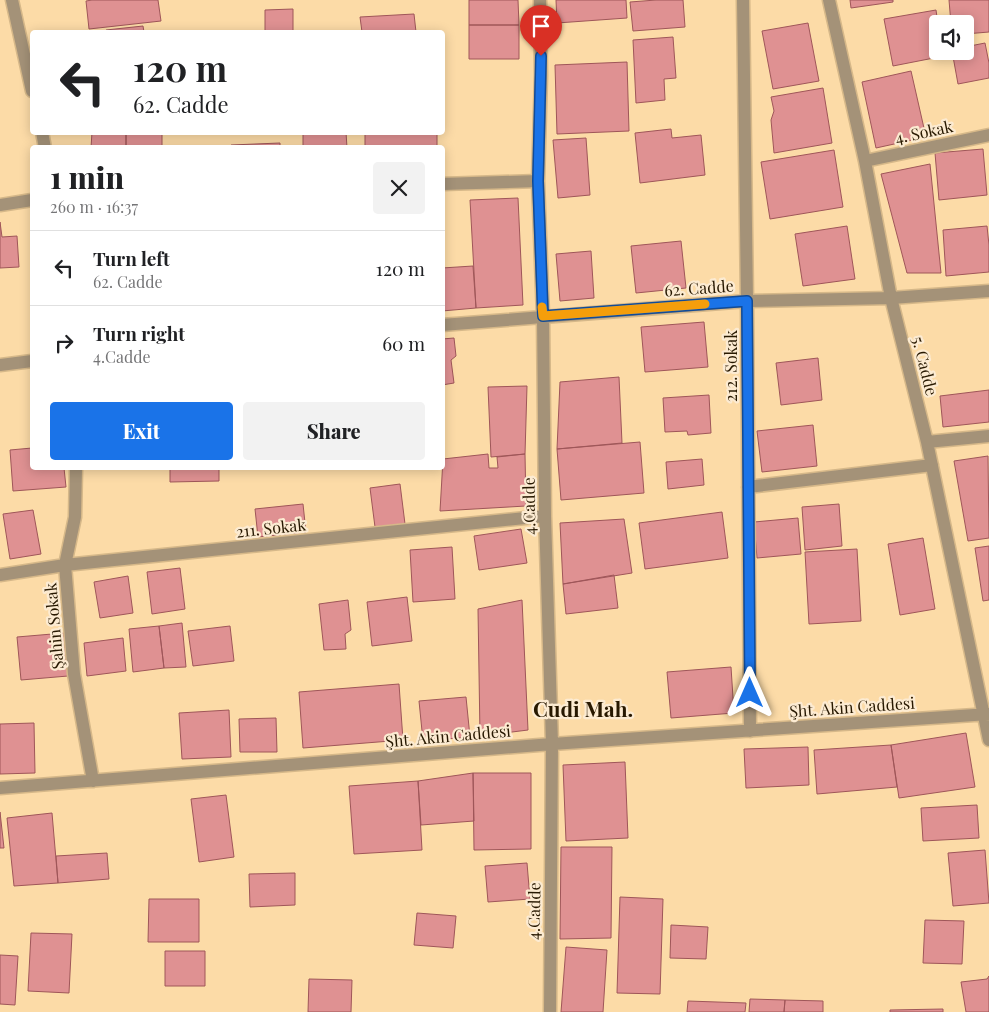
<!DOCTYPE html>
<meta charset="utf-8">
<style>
body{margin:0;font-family:"Playfair Display",serif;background:#f2f2f2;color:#202124;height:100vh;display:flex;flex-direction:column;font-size:19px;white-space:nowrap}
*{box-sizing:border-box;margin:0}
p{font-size:16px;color:#757577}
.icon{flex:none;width:28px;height:28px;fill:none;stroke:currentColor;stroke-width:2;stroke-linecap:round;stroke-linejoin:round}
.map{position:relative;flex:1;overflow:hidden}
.sheet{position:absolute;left:30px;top:145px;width:415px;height:325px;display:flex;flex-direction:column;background:#fff;border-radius:5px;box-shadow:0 2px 12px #0003}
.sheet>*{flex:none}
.guide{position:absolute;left:30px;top:30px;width:415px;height:105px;border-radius:5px;box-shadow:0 2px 12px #0003;background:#fff;color:#202124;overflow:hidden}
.buttons{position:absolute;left:929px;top:15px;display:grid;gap:10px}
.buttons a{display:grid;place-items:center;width:45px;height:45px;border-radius:5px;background:#fff;box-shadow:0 2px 12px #0003;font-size:25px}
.pin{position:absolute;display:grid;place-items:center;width:42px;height:42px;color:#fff;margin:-51px -21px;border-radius:50% 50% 50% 0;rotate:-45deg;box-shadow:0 0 5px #0007}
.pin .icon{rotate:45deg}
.me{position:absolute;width:55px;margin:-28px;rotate:0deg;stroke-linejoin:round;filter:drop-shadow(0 0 4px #0008)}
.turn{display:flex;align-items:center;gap:18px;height:105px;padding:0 20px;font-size:22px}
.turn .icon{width:65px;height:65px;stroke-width:2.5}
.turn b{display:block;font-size:35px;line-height:42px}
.round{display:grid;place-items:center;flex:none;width:52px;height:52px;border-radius:5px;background:#f2f2f2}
.headline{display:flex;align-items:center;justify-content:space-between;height:85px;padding:0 20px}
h1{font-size:30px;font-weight:800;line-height:38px}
.cta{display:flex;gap:10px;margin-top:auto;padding:10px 20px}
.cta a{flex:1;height:58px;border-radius:5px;background:#1a73e8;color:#fff;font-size:20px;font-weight:800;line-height:58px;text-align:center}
.cta a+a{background:#f2f2f2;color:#202124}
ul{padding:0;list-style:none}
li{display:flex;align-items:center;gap:15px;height:75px;padding:0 20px;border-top:1px solid #e0e0e0}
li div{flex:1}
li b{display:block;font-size:19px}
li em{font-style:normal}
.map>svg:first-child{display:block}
.building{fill:#df9192;stroke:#9f5659}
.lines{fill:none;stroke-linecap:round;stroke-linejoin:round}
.minor-casing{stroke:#d6b889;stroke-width:15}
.minor{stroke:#a49278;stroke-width:12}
.route-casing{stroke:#114b97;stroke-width:12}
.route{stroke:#1a73e8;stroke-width:9}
.slow{stroke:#f59e0b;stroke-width:9}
.labels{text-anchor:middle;stroke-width:4.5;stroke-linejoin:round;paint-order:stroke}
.street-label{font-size:16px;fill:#271800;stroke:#fcebd2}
.district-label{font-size:21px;font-weight:bold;fill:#271800;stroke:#fcebd2}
</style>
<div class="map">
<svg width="989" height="1012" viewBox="0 0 989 1012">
<rect width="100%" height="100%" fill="#fcdba7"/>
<path class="building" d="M92,0H158L161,21L89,29L86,1Z
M469,0H518L519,25H469Z
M556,0H626L627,18L557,23Z
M656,0H683L685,27L633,31L630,2Z
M850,0H893V2L851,8Z
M949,0H989V32L965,34V24H951Z
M293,9V32H265V10Z
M936,10L938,24V51H943L944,56L893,66L884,19Z
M414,14L416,32H362L360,17Z
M808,23L819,81L773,89L762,31Z
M469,25H519V59H469Z
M143,26L144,32H107L106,30Z
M673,37L676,78L664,79L665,100L636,103L633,40Z
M985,43L989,63V78L958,84L952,51H965V47Z
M627,62L629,131L557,134L555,65Z
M911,71L926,137L876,148L862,82Z
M823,88L832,143L774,153L771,120L774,111L771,97Z
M671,129L672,138L701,135L705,175L640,183L635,133Z
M92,132H126V148H91Z
M126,132H162V148H126Z
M303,132H346L347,148H303Z
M365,132H437V148H365Z
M586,138L590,195L558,198L553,140Z
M280,143V148H231V145Z
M983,149L987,195L939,200L935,153Z
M834,150L843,207L770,219L761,162Z
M930,164L941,273H907L881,174Z
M518,198L523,305L476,308L470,200Z
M0,222L2,237L17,236L19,267L0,268Z
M847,226L855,279L803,286L795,234Z
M987,226L989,245V272L946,276L943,230Z
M681,241L686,288L636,293L631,246Z
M591,251L594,298L560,301L556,254Z
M473,266L476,308L442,311V268Z
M704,322L708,367L645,372L641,327Z
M454,338L456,356L451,360L454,383L442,385V339Z
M818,358L822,400L781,405L776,363Z
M619,377L622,443L557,449L560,382Z
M527,386L525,454L491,457L488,387Z
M989,390V422L943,427L940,396Z
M709,395L711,433L688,435L687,431L665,432L663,398Z
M813,425L817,466L762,472L757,431Z
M640,442L644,493L561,500L557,449Z
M32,448V468H64L66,487L13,491L10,450Z
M488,454L489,468H498L497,457L525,454L526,506L440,511L443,459Z
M988,456L989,538L968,541L954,461Z
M702,459L704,485L668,489L666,462Z
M170,468H219V481L170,482Z
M400,484L405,524L375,527L370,488Z
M303,504L306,532L258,537L255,509Z
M839,504L842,546L805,550L802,507Z
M33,510L41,554L10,559L3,514Z
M722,512L728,558L645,569L639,523Z
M798,518L801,554L757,558L754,522Z
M624,519L632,573L563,584L560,523Z
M521,529L527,563L479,570L474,536Z
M923,538L935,609L900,615L888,544Z
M989,546V600L983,601L975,548Z
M452,547L455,599L413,602L410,550Z
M857,549L861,621L809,624L805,552Z
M180,568L185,609L152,614L147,572Z
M614,575L618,608L566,614L563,584Z
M128,576L133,613L100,618L94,582Z
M407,597L412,641L372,646L367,602Z
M348,600L351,630L345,634L346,649L324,650L319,604Z
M522,600L528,730L480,736L478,609Z
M182,623L186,667L164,668L159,626Z
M159,626L164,668L133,672L129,629Z
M230,626L234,661L193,666L188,631Z
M64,633L68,676L21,680L17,637Z
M123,638L126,671L87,676L84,643Z
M731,667L734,713L671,718L667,672Z
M399,684L403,740L303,748L299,692Z
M466,697L470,737L423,741L419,701Z
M229,710L231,757L182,759L179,713Z
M276,718L277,752H240L239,719Z
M34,723L35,773L0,774V724Z
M966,733L975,787L899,798L891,745Z
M891,745L897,787L817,794L814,750Z
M808,747L809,785L746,788L744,749Z
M625,762L628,838L566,841L563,765Z
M473,773H531V849L474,850Z
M473,773L474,821L421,825L418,781Z
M418,781L422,850L354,854L349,786Z
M226,795L234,857L199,862L191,799Z
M977,805L979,838L923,841L921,808Z
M0,812L4,848H0Z
M52,813L58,883L14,886L7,818Z
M561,847H612L611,938L560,939Z
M985,850L989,903L953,906L948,853Z
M107,853L109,879L58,883L56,856Z
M527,863L530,899L488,902L485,866Z
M295,873V905L250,907L249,874Z
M620,897L663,899L660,994L617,993Z
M149,899H199V942H148Z
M417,913L456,916L453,948L414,945Z
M925,920L964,921L962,964L923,963Z
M671,925L708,927L706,959L670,958Z
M31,933L72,934L69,993L28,991Z
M566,947L607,950L603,1012H561Z
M165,951H205V986H165Z
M0,955L18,956L15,1005L0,1004Z
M989,976V1012H966L961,982L987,979Z
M309,979L352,980L351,1012H308Z
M750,999L785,1000L784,1012H749Z
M785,1000L823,1001V1012H784Z
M688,1001L746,1003L745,1012H687Z
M943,1009V1012H890V1010Z"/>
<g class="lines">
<defs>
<path id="minor" d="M12,0L32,91
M540,0L541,75L538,181L543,316L545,516L552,744L550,1012
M743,0L747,301L750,731
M829,0L865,161L891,298L927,442L989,740
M42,132L45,148
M865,161L989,135
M442,184L538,181
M0,205L32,200
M442,325L747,301L891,298L989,291
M0,365L32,361
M927,442L989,436
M76,468L75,517L65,565L74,674L93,781
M748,487L932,465
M0,575L65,565L545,516
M0,788L552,744L989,714"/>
</defs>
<use href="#minor" class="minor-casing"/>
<use href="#minor" class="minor"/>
</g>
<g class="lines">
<defs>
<path id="route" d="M541,56L538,181L543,316L747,301L750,693"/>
</defs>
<use href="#route" class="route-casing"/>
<use href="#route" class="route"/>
<path class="slow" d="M542,307L543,316L705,304"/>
</g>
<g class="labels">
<g class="street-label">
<text transform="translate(924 132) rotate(-12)" y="6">4. Sokak</text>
<text transform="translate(699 288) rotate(-4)" y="6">62. Cadde</text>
<text transform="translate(731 366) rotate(-90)" y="6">212. Sokak</text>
<text transform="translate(925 366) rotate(76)" y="6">5. Cadde</text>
<text transform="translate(529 506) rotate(-91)" y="6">4.Cadde</text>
<text transform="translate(271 528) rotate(-6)" y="6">211. Sokak</text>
<text transform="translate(54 626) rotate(-95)" y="6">Şahin Sokak</text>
<text transform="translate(852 707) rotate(-4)" y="6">Şht. Akin Caddesi</text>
<text transform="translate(448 736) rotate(-5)" y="6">Şht. Akin Caddesi</text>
<text transform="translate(534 911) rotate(-89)" y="6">4.Cadde</text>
</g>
<g class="district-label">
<text x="583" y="717">Cudi Mah.</text>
</g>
</g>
</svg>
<div class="buttons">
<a><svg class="icon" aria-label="sound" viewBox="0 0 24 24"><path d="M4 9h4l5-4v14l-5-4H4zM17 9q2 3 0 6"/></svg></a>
</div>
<div class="pin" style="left:541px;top:56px;background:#d93025"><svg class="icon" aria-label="arrive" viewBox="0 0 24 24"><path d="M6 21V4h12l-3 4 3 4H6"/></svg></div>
<svg class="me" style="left:750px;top:693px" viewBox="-20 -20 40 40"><path d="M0-17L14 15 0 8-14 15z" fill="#1a73e8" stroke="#fff" stroke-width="4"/></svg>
<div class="guide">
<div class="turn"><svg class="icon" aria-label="left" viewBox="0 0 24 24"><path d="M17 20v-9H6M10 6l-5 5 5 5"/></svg><div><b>120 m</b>62. Cadde</div></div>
</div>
<section class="sheet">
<div class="headline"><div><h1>1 min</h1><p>260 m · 16:37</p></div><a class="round"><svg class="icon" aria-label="close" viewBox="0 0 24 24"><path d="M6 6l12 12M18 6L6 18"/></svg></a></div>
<ul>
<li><svg class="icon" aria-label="left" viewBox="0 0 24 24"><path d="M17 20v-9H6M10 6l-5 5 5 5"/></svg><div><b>Turn left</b><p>62. Cadde</p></div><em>120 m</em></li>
<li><svg class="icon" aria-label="right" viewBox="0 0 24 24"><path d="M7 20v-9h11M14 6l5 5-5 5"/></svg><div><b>Turn right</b><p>4.Cadde</p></div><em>60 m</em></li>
</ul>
<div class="cta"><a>Exit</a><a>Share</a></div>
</section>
</div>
